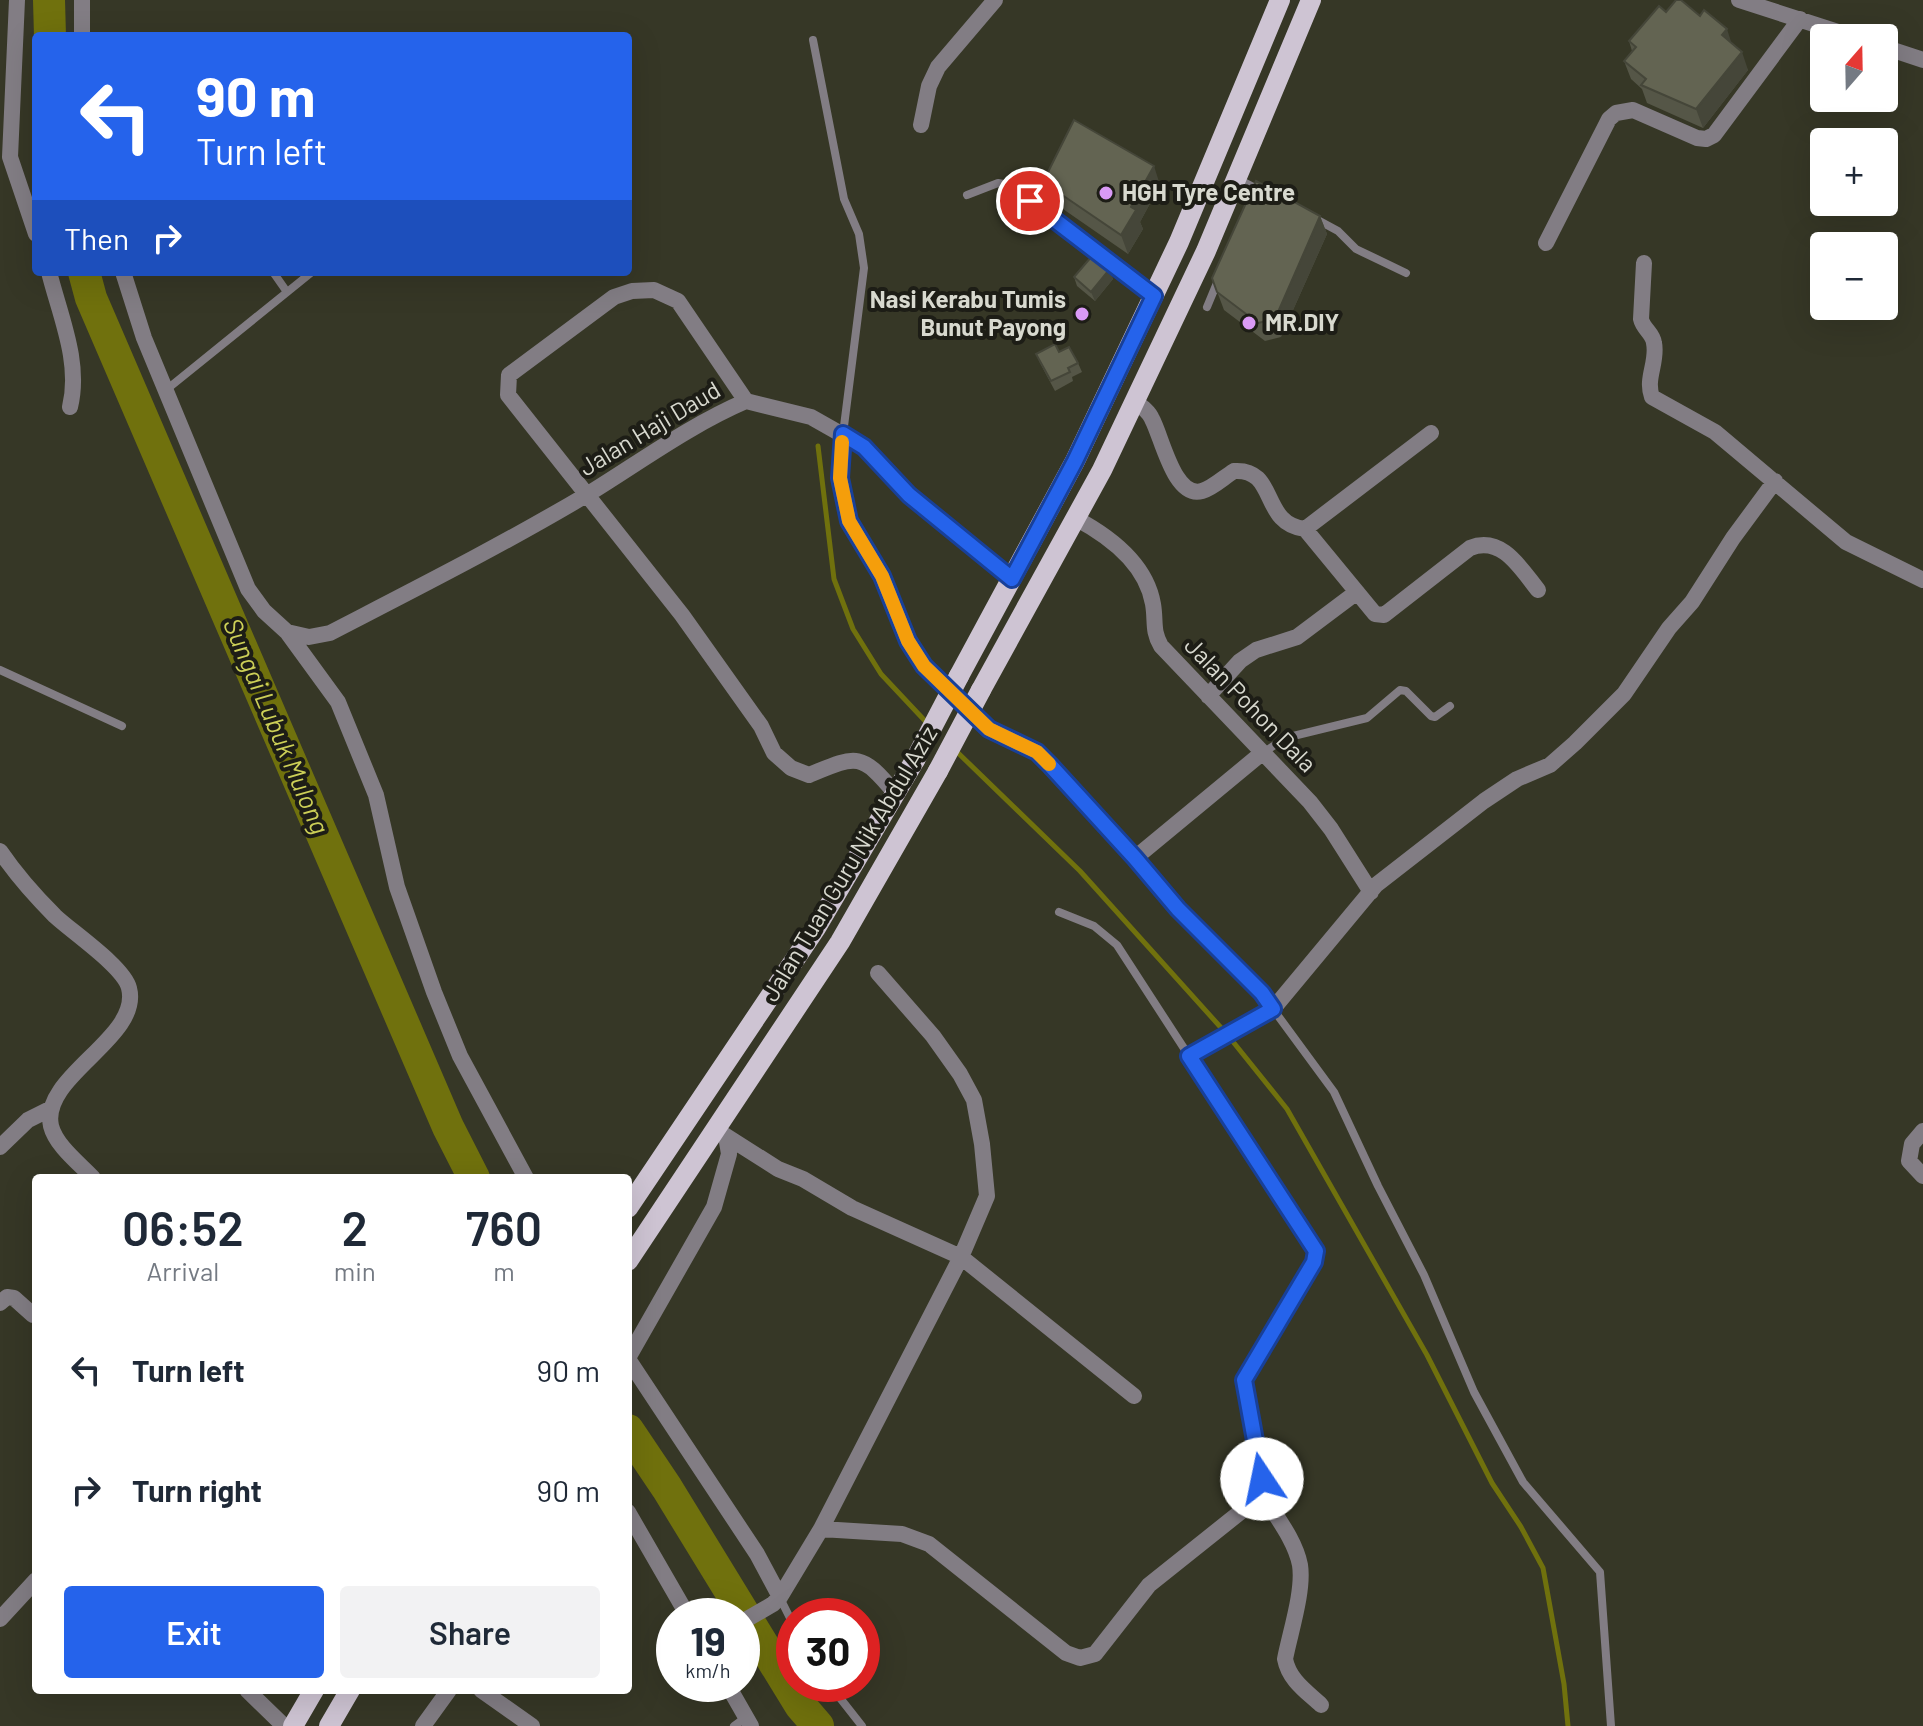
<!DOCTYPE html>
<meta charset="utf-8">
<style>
body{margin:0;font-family:Barlow,sans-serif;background:#f2f2f3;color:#1f2937;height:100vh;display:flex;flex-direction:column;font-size:30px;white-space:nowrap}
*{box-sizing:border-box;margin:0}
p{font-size:26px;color:#747a83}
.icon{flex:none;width:44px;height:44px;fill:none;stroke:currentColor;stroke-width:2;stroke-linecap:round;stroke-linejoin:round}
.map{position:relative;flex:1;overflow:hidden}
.panel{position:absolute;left:32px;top:1174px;width:600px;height:520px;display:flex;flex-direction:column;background:#fff;border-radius:8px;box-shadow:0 8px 32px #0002}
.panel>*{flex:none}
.hud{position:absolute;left:32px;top:32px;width:600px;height:244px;border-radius:8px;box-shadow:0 8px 32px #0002;background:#2563eb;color:#fff;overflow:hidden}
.needle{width:52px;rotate:20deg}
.controls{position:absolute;left:1810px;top:24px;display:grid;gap:16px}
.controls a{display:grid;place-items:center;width:88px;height:88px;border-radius:8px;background:#fff;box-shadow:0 8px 32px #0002;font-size:40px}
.speed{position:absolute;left:656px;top:1598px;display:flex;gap:16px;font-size:40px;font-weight:700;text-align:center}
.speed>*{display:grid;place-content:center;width:104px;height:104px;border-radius:50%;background:#fff;box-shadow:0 8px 32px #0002;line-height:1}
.speed small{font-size:20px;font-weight:400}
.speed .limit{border:12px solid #d22;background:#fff;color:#111}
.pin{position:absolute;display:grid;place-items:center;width:68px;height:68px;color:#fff;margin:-34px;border:4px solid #fff;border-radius:50%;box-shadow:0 2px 8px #0007}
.me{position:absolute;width:88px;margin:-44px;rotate:349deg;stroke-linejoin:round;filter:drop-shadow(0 0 6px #0008)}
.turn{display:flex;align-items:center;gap:28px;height:168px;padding:0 32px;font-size:36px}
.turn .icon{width:104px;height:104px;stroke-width:2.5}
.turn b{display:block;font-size:56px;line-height:68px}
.then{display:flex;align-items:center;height:76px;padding:0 32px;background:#0003;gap:16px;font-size:30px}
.eta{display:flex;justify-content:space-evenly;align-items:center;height:136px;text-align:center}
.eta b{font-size:48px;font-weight:600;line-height:56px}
.button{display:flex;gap:16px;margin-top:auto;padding:16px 32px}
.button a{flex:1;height:92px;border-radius:8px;background:#2563eb;color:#fff;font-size:32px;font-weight:600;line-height:92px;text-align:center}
.button a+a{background:#f2f2f3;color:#1f2937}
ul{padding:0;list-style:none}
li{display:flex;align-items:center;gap:24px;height:120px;padding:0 32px}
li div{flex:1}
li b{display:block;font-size:30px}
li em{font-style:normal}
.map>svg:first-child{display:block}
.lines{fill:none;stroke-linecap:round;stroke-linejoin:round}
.stream{stroke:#70710d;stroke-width:5}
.river{stroke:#70710d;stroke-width:32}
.lane{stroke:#827d84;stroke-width:8}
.street{stroke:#827d84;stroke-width:16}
.primary{stroke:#cec4d3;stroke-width:20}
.primary-bridge{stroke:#cec4d3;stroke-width:20}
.wall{fill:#555647}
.shaded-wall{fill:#454639}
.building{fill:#636452;stroke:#454639;stroke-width:2}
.route-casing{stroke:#184099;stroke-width:20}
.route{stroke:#2563eb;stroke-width:14}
.slow{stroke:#f59e0b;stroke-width:14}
.poi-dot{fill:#da9af6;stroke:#1d1d16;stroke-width:3}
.labels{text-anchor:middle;stroke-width:8;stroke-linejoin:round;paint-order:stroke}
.poi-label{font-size:24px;font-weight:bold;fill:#d8d9cf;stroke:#1d1d16;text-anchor:start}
.street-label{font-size:24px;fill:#d8d9cf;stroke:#1d1d16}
.water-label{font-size:26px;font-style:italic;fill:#cccf57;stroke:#1d1d16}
</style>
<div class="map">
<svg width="1923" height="1726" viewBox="0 0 1923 1726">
<rect width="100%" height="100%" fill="#363726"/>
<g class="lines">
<path class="stream" d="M818,446L834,579L853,629L881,674L927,723
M954,749L1080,871L1224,1031
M1230,1038L1287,1109L1427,1355L1492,1483L1521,1527L1543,1568L1564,1684L1568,1726"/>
<path class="river" d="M49,0L50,36
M84,272L91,298L448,1127L474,1178
M628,1430L667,1488L800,1705L818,1726"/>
<path class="lane" d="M813,40L844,199L859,234L864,268L843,434
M1236,178L1263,192
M967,195L998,183L1010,185L1153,296
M1314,218L1338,231L1356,249L1406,273
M273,272L287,292
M1207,307L1219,278
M166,390L312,272
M0,670L122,726
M1263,753L1285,738L1367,718L1400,690L1406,691L1431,716L1435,717L1450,706
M1059,912L1094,926L1117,945L1189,1056
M1273,1009L1334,1092L1378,1186L1424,1275L1474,1392L1523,1482L1600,1572L1611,1726
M780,1598L794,1626
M829,1684L862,1726
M734,1726L745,1718"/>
<path class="street" d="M17,0L10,157L36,234
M82,0V36
M1739,0L1857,38
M1884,47L1923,60
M921,125L929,86L938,67L995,0
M1546,243L1609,119L1616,113L1633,110L1697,138L1706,139L1714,135L1800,19
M1644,263L1641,319C1643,329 1653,333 1654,343C1658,362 1645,378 1652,397L1715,432L1846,542L1923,580
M49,272C60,316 81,362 70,407
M123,272L144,338L248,589L264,611L287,632L338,702L376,795L397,887L434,992L460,1056L526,1178
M746,401L678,301L654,290L632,291L614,297L509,375L508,395L682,615L761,726L774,753L791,768L809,775C857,755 861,752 895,793
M1134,401C1141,406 1149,411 1152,419C1162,437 1174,499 1202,491C1213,488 1224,477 1234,471C1278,468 1260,524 1305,529L1375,614L1384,615L1470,548C1502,535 1521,569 1538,590
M843,434L840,478L849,521L882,576L908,641L924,666L989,729L1037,752L1050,765L1135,858L1178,909L1262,993L1273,1009
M1075,518C1109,536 1146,563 1153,604C1156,621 1152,631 1161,646L1310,802L1331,829L1371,892
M1305,529L1431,433
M287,632L309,637L330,633C417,588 504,544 588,494C640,462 690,425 746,401L811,417L864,447L909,495L1012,579
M1208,696L1240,661L1256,650L1297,637L1357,592
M0,851C15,873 36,897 55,916C72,932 124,967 129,988C142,1038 40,1076 51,1126C56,1146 80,1164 93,1178
M1135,858L1262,753
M715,1129L778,1169L803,1179L852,1208L961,1257L1134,1396
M1923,1131L1912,1144L1909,1161L1923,1176
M0,1147L28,1120L52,1108
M0,1303L7,1297L14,1298L33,1315
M628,1358L714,1207L729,1154L726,1136
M628,1359L757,1554L780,1597
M1261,1492C1274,1514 1295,1539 1300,1565C1304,1591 1290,1633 1285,1659C1289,1680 1306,1691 1321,1705
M628,1512L688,1616
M821,1529L902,1534L929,1544L1066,1653L1080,1658L1095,1654L1149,1585L1258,1498L1262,1479L1244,1380L1314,1262L1316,1251L1189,1056L1273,1009L1376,885L1484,801L1517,779L1550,765L1575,743L1624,694L1669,628L1692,602L1733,538L1775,481
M0,1619L36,1580
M742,1622L773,1604L780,1597L821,1529L961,1257L987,1196L982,1144L974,1100L960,1074L933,1036L878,973
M727,1684L751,1726
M247,1690L284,1726
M481,1690L532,1726
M423,1726L449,1690"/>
<path class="primary" d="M959,676L1075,461L1179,242L1280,0
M981,690L1102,470L1206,251L1311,0
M628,1208L816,928L915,760
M628,1261L840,942L938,771
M293,1726L314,1690
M329,1726L350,1690"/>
<path class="primary-bridge" d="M915,760L959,676
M938,771L981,690"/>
</g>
<path class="wall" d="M1629,41L1732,43L1748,70L1703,128L1647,103L1642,89L1631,79L1624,61L1632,51Z
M1043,182L1160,185L1140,222L1143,229L1128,254L1050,200Z
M1320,216L1327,234L1281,337L1265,341L1224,310L1212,278Z
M1109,270L1113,279L1095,301L1077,286L1074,277Z
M1059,352L1078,363L1082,372L1072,377L1073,381L1055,391L1040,363L1036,354Z"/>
<path class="shaded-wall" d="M1727,29L1733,48L1722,35Z
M1742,52L1748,70L1703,128L1696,109Z
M1154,166L1160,185L1140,222L1143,229L1128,254L1121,235L1131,207Z
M1320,216L1327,234L1281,337L1275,319Z
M1109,270L1113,279L1095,301L1091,292Z"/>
<path class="building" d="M1676,0H1681L1700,16L1704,10L1727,29L1722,35L1742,52L1696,109L1641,85L1646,79L1624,61L1636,47L1629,41L1659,6L1666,12Z
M1074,120L1154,166L1131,207L1136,210L1121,235L1043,182Z
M1256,181L1320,216L1275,319L1258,323L1217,292L1212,278Z
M1092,256L1109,270L1091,292L1074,277Z
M1055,344L1059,352L1069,347L1078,363L1068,368L1070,372L1051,381L1036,354Z"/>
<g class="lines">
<defs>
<path id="route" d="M1030,201L1154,296L1075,461L1012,579L909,495L864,447L843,434L840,478L849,521L882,576L908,641L924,666L989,729L1037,752L1050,765L1135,858L1178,909L1262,993L1273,1009L1189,1056L1316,1251L1314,1262L1244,1380L1262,1479"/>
</defs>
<use href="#route" class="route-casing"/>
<use href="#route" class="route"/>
<path class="slow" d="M842,442L840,478L849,521L882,576L908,641L924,666L989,729L1037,752L1049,764"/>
</g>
<g class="poi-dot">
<circle cx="1106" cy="193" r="8"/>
<circle cx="1082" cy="314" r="8"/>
<circle cx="1249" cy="323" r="8"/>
</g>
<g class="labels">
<g class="poi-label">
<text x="1122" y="201">HGH Tyre Centre</text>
<text x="1066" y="308" text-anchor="end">Nasi Kerabu Tumis<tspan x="1066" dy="28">Bunut Payong</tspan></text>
<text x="1265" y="331">MR.DIY</text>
</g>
<g class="street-label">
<text transform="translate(650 429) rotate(-31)" y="8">Jalan Haji Daud</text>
<text transform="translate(1250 705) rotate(46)" y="8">Jalan Pohon Dala</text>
<text transform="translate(850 864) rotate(-59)" y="8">Jalan Tuan Guru Nik Abdul Aziz</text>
</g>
<g class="water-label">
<text transform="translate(276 726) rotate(67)" y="9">Sungai Lubuk Mulong</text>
</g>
</g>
</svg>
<div class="controls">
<a><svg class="needle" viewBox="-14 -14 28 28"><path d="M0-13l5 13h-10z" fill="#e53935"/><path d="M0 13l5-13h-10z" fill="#747a83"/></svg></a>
<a>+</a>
<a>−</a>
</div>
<div class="speed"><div>19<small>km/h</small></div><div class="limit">30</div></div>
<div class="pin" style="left:1030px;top:201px;background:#d93025"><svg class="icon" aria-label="arrive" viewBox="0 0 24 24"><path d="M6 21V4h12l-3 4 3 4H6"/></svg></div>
<svg class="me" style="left:1262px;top:1479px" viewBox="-20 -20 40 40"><circle r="19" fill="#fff"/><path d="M0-13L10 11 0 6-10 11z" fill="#2563eb"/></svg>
<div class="hud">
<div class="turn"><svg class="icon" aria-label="left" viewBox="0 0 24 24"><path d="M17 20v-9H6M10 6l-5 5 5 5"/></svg><div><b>90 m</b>Turn left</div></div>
<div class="then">Then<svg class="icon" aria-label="right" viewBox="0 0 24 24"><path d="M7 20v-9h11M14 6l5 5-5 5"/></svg></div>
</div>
<section class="panel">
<div class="eta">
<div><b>06:52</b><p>Arrival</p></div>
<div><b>2</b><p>min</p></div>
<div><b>760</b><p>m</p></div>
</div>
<ul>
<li><svg class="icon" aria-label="left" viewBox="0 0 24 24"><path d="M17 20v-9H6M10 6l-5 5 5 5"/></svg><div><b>Turn left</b></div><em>90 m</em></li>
<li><svg class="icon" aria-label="right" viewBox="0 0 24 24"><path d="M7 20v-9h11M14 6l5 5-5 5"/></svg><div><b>Turn right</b></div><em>90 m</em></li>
</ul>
<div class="button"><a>Exit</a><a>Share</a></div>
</section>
</div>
